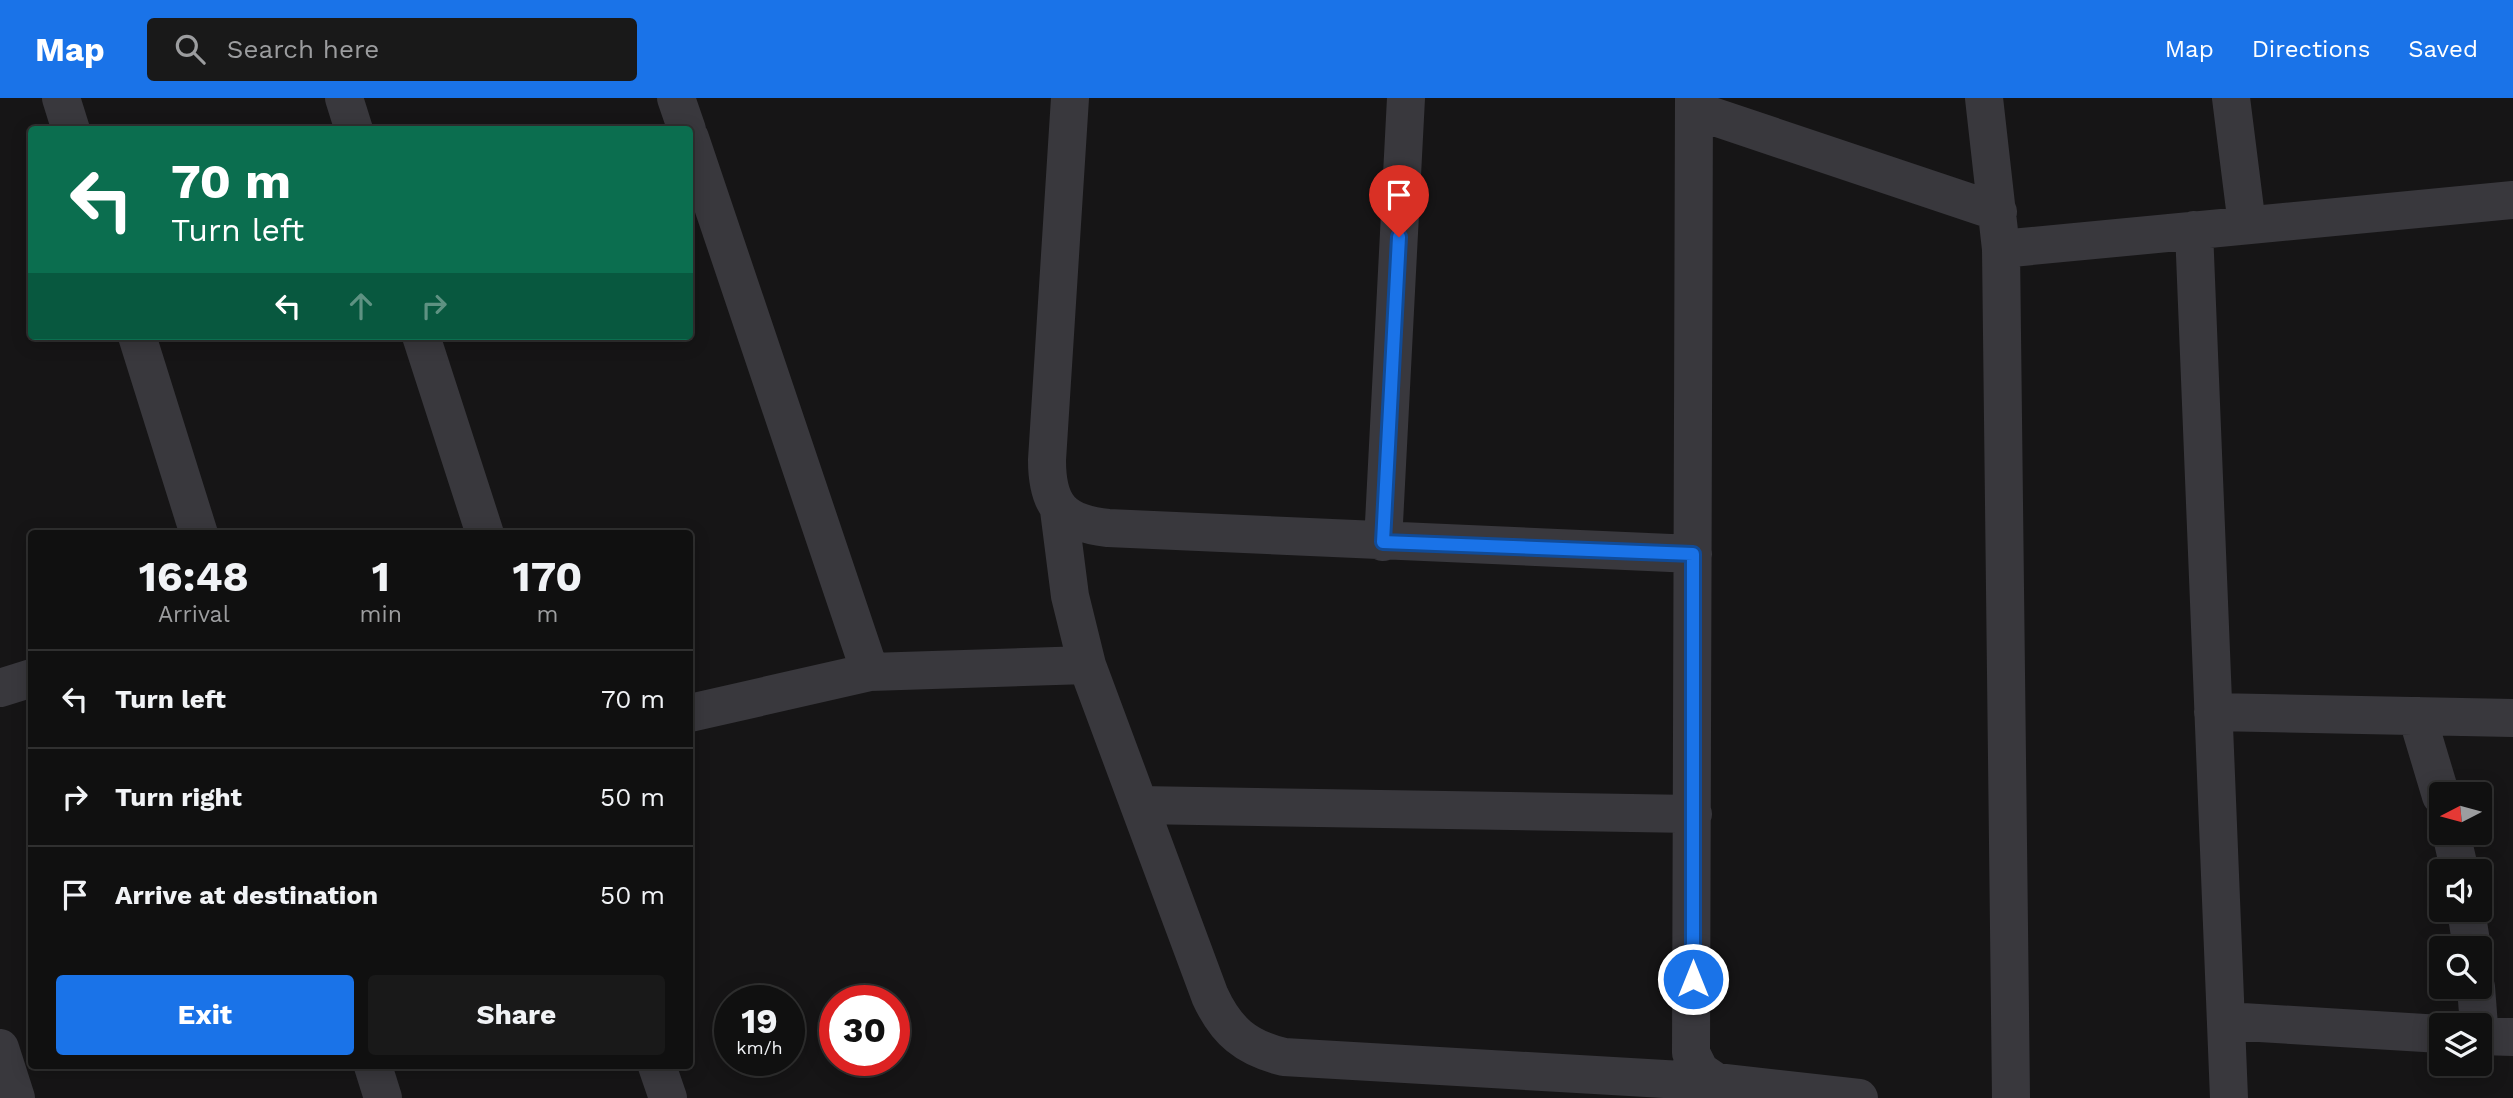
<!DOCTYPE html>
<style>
body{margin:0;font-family:"Work Sans",sans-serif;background:#191919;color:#f1f3f6;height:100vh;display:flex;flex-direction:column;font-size:26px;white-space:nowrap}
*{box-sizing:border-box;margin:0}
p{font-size:23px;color:#9c9d9f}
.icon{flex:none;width:38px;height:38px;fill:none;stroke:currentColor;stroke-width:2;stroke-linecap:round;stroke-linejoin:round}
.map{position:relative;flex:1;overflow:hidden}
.side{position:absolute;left:28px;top:432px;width:665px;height:539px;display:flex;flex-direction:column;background:#101010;border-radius:7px;box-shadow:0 4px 18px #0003,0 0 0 2px #303030}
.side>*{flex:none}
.guide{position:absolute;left:28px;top:28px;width:665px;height:214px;border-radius:7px;box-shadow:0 4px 18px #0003,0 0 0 2px #303030;background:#0b6e4f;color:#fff;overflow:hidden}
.needle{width:46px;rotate:264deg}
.buttons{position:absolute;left:2429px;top:684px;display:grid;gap:14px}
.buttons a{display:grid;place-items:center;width:63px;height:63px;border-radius:7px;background:#101010;box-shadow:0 4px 18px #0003,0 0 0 2px #303030;font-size:35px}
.speed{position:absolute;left:714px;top:887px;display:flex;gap:14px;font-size:35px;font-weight:700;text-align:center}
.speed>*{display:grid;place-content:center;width:91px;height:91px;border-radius:50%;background:#101010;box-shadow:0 4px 18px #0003,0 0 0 2px #303030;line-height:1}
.speed small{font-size:18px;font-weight:400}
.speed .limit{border:10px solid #d22;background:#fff;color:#111}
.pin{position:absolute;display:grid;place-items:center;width:60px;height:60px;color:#fff;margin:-72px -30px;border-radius:50% 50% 50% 0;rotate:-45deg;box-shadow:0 0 7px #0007}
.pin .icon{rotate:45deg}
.me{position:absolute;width:77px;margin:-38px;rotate:0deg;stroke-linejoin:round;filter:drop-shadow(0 0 5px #0008)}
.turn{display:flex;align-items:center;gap:24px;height:147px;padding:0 28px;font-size:32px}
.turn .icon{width:91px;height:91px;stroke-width:2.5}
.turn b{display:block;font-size:49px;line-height:60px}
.lanes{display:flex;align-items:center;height:66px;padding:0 28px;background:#0003;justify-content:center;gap:35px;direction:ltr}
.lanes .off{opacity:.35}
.eta{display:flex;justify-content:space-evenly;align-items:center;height:119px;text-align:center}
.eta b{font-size:42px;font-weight:700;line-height:49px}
.button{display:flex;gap:14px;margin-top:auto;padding:14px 28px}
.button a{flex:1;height:80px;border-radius:7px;background:#1a73e8;color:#fff;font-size:28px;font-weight:700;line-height:80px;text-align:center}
.button a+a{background:#191919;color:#f1f3f6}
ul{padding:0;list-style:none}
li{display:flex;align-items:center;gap:21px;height:98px;padding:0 28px;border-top:2px solid #303030}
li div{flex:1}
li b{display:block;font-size:26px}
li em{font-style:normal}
header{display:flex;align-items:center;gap:42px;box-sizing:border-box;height:98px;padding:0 35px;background:#1a73e8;color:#fff}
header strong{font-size:33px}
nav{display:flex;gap:38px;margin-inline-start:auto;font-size:24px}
.search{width:490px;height:63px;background:#191919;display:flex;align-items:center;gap:18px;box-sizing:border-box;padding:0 24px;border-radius:7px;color:#9c9d9f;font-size:26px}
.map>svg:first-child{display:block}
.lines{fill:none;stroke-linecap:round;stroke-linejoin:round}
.street{stroke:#39383d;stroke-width:38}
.route-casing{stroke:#114b97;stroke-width:18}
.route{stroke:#1a73e8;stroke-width:12}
</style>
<header>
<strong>Map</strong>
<div class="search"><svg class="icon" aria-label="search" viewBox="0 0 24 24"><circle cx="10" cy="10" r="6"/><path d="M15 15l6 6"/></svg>Search here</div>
<nav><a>Map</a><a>Directions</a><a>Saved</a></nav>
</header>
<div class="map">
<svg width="2513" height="1000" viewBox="0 0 2513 1000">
<rect width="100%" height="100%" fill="#161516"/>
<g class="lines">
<path class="street" d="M61,0L71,32
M344,0L354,32
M676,0L687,32
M1070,0L1047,362C1047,408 1062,425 1108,430L1693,456
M1694,0L1691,955L1700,973L1716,984L1859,1000
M1984,0L2001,151L2011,1000
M2231,0L2247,127
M1694,12L1998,114
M690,40L870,574
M2194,132L2229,1000
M2001,151L2513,102
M137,238L199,436
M421,238L485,436
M1059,412L1070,498L1087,567L1210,898C1226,933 1246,950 1284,959L1716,984
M1383,444L1406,0
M0,590L32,580
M2213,614L2513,620
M690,615L870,574L1087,567
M2417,618L2441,698
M1139,707L1693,716
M2451,735L2460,774
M2466,812L2472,850
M2476,889L2479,928
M2226,923L2441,936
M2480,938L2513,939
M0,950L16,1000
M373,968L383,1000
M657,968L668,1000"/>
</g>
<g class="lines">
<defs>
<path id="route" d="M1399,139L1383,444L1693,456V881"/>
</defs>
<use href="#route" class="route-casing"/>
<use href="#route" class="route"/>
</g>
</svg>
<div class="buttons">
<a><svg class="needle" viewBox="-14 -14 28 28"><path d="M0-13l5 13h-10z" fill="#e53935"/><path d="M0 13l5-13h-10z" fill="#9c9d9f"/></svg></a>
<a><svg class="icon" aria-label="sound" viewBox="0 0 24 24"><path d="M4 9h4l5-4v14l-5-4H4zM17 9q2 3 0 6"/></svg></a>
<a><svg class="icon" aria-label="search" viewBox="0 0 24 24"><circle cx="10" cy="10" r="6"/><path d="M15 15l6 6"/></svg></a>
<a><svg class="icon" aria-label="layers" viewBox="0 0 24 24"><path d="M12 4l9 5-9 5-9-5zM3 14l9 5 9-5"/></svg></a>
</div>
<div class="speed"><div>19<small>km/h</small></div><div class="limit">30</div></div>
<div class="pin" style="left:1399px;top:139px;background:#d93025"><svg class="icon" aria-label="arrive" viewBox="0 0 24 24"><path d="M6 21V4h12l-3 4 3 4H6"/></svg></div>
<svg class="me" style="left:1693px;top:881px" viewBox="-20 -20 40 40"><circle r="17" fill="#1a73e8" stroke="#fff" stroke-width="3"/><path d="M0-11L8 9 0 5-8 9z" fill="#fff"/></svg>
<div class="guide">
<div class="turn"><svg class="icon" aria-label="left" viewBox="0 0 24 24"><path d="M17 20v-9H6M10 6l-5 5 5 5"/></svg><div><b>70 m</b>Turn left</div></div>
<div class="lanes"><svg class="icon" aria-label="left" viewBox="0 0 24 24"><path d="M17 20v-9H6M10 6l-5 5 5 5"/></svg><svg class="icon off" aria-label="ahead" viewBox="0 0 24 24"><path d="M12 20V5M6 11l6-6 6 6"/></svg><svg class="icon off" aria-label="right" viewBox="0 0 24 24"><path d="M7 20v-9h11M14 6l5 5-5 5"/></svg></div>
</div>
<section class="side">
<div class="eta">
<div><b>16:48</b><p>Arrival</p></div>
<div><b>1</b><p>min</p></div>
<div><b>170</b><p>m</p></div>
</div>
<ul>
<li><svg class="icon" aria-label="left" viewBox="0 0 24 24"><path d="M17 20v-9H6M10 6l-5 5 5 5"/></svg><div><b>Turn left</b></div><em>70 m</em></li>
<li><svg class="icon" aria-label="right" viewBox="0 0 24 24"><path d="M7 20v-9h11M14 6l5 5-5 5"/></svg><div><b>Turn right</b></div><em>50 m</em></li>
<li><svg class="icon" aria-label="arrive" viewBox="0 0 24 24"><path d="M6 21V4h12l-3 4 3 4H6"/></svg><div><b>Arrive at destination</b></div><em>50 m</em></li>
</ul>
<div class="button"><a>Exit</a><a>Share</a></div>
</section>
</div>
